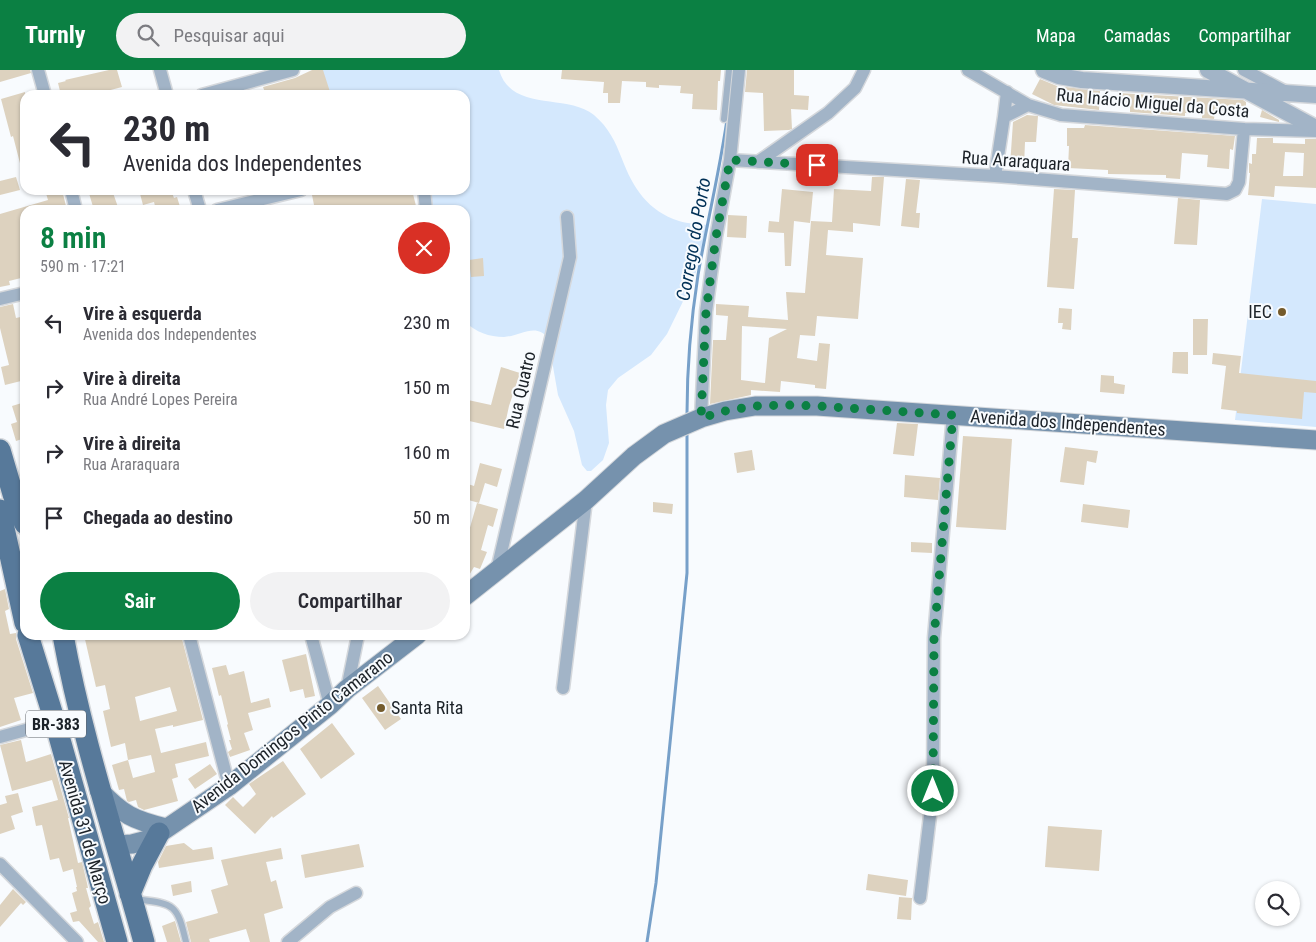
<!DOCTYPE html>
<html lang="pt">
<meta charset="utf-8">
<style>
body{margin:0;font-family:"Roboto Condensed",sans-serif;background:#f2f2f3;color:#2b2b33;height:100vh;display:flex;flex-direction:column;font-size:19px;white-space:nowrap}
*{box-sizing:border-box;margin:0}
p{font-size:16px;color:#7c7c81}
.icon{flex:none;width:28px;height:28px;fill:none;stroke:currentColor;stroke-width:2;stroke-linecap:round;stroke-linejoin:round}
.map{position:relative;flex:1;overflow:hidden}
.side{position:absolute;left:20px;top:135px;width:450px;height:435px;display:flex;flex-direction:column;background:#fff;border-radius:15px;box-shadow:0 1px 4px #0004}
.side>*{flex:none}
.guide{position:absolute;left:20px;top:20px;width:450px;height:105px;border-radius:15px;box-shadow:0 1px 4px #0004;background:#fff;color:#2b2b33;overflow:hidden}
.fabs{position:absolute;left:1255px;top:811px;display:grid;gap:10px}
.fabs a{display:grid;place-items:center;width:45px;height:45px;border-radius:50%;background:#fff;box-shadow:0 1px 4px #0004;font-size:25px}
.pin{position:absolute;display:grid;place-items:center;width:42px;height:42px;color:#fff;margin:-21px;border-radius:10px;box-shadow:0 2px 8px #0006}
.me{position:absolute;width:55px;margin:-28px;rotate:0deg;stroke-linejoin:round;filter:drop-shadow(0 0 4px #0008)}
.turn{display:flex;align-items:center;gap:18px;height:105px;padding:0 20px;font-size:22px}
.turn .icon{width:65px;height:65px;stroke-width:2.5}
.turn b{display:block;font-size:35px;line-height:42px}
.round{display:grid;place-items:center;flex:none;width:52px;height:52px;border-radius:26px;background:#f2f2f3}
.headline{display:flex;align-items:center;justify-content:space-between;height:85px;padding:0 20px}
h1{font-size:30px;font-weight:600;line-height:38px;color:#0b8043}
.action{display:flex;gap:10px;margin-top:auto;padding:10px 20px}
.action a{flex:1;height:58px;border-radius:30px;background:#0b8043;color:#fff;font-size:20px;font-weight:600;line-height:58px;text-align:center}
.action a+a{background:#f2f2f3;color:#2b2b33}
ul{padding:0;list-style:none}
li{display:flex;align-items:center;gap:15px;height:65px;padding:0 20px}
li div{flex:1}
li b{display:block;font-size:19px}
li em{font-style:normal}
header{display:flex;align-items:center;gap:30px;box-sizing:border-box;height:70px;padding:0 25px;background:#0b8043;color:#fff}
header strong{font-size:24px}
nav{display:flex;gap:28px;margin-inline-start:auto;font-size:18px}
.search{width:350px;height:45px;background:#f2f2f3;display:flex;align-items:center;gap:12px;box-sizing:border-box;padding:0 18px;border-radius:28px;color:#7c7c81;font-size:19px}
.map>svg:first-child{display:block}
.green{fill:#d4e8fd}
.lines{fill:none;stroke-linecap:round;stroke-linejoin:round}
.stream{stroke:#77a0c9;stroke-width:3}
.building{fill:#ddd2bf;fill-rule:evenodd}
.service-casing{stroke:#d5d8dc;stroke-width:9}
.minor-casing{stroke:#d5d8dc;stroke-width:15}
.tertiary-casing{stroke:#d5d8dc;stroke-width:19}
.secondary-casing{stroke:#d5d8dc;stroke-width:21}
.primary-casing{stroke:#d5d8dc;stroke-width:24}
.service{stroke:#a2b4c7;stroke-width:6}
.minor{stroke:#a2b4c7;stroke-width:12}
.tertiary{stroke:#a2b4c7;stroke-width:16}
.secondary{stroke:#7692ad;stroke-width:19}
.primary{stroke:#57799a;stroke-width:21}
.route{stroke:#0b8043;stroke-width:9;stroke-dasharray:0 16.2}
.poi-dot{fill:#745b2c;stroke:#f8fbfe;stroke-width:2}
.labels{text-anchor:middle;stroke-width:4;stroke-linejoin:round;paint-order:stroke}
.shield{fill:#f8fbfe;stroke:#5e6368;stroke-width:1}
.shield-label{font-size:16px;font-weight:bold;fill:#1c2228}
.street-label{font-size:18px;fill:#1c2228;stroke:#f8fbfe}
.poi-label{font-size:18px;fill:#1c2228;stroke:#f8fbfe;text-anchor:end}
.water-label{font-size:19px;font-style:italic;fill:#003056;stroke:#f8fbfe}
</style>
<header>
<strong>Turnly</strong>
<div class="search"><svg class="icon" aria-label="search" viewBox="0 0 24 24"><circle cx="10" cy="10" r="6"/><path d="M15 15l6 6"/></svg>Pesquisar aqui</div>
<nav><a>Mapa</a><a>Camadas</a><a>Compartilhar</a></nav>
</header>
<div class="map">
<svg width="1316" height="872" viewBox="0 0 1316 872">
<rect width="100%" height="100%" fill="#f8fbfe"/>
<path class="green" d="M312,0H499C512,43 566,23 594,45C609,58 615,71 622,89C633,118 648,141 679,151C688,154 699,154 709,155L694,209L667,264L651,285L618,308L608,320L606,335L609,373L603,390L591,401H587L582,395L574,361L558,325L548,268C536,252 520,266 504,267C489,267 476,262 465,252V140H430L420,120H465V25H317L315,8Z
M1262,129L1316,134V357L1235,350Z"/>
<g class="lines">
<path class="stream" d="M687,343C687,297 691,250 698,205C708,146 723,88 730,28
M647,872L656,813L687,503V364"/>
</g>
<path class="building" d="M0,0H30L31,3L0,12Z
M109,0H117L122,17L99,23L100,25H61L58,13L66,11L65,10Z
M312,0H323L331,25H266L263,17L295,8Z
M562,0H721L720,11H718L717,40L692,39L693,24L680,23L681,16L659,15V18L646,17V12L622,11L620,33H608V23H603L604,12L561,9Z
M747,0H794V25L809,26L808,40L791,39L792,59L789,60L764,61L763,23L745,22Z
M1040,9L1057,16L1100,21L1099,40L1054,35L1032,24Z
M25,22V101H22L13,66L11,67L1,29Z
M1118,23L1243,30L1246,32V41H1215L1214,49L1202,48V44L1185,43V46L1130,42V35H1117Z
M1262,40L1279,50V52L1260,47Z
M1027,45L1038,46L1036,72H1025L1024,97L1010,96L1013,52Z
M1085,55L1235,66L1233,80L1230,79L1229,99L1207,97L1208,85L1182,83L1180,109L1166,108V105L1108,104V100L1068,98L1069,76H1067V58H1084Z
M1257,68H1273V73L1305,74V69H1316V118L1275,116L1274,127L1248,125L1250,103H1249V93L1252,94V84H1256ZM1285,82L1304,83L1303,106H1283Z
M16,107L20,120L0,125V111Z
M872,107H884L880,156L853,153V162L828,160L826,185L863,188L858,249L817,246L815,266L800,265L797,288L817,291L819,273L830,274L826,319L815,318V315L781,311L780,322L751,320V325L710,334L713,270H726L728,246L716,245V234L749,236L748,247L788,250L786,222L805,223L811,151L832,152L834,119L871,121ZM742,256L787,259L769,268L765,313L741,310Z
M906,109L920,110L916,143H920L919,158L901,156Z
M782,119L813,122L810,153L794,151L791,196H785L784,163L768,162L769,151L779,152Z
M1054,119L1075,120L1072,168H1078L1074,219L1047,217Z
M45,120H62L67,140H25V207L9,211L10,215L0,217V144L48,130Z
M88,120H112L119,140H94Z
M139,120H171L174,128L177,127L181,140H156L154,132L143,135Z
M311,120H412L417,140H315Z
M1178,128L1200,130L1197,175L1174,174Z
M728,145L747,146L746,168L727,167Z
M483,188L484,206L471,207L469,190Z
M13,234L16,248L25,246V310L5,315L1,297L9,295L0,258V237Z
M1059,238L1072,239L1071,260L1062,259L1063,253H1058Z
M1193,249H1208L1207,285H1193Z
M1173,282H1188V304L1172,303Z
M1213,283L1241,286L1239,303L1316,311V323L1304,322L1302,349L1237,343V341L1221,339L1226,296L1212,294Z
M501,297L520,303L509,336L504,359L465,350L468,330L491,335Z
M1101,305L1114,306V313L1125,315L1124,324L1100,322Z
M25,332V372H23L22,369L16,371L11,354L17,352L12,336Z
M897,353L918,354L914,386L893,384Z
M963,366L1012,369L1006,460L956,457Z
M1065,377L1098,381L1096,393L1087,391L1084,415L1060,412Z
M752,380L755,400L737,403L734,383Z
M480,393L502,399L497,417L485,413L479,433L465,429V413L474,416Z
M905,405L940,408L938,430L904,427Z
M653,432L673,434L672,444L653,442Z
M477,433L498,439L493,457L488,455L481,480L487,482L480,499L474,497L465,512V475Z
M1083,434L1130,440L1128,458L1081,452Z
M911,472L932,473V483L911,482Z
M5,519L9,539L5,541L10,564L16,563V569L33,623L14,628L21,650L0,657V521Z
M84,565H126L127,569L143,565H181L203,650L173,657V655L155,659L161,683L206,672L209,686L175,694L178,707L172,709L178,731L144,740L138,737L136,730L129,732L127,731L124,719L119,720L112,695L128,690L133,708L155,702L151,685L128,690L125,673L111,677L103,641L110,639L105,615L96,617ZM170,617L177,641L140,651L135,627Z
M306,584L315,626L305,628L303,619L290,622L282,590Z
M226,595L229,605L244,601L251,633L269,628L271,637L248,643L253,660L244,663L250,680L230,687L228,682L232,679L229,670H231L227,655L228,654L221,625L219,626L212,598Z
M378,616L401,649L385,660L362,628Z
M332,653L355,684L321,709L300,679Z
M21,670L26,692L51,684L69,748H68L78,793L82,792L87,813L88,818H86L91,836L89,838L94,854L98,852L104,872H98L79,851L73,852L70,843L77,841L72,823L77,821L76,817H77L73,799L63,802L59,788L50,790L42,755L36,756L32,737L58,730L52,710L12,721L0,675Z
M283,691L306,724L273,748L272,746L255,764L225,735L233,727L243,737L256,724L249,714Z
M210,694L217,704L195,719L188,709Z
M18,723L23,742L11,746L15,759L0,764V735L7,733L5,726Z
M1048,756L1102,760L1099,801L1045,797Z
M184,773L193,780L212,777L214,789L159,798L158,792L166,776Z
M359,774L364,797L305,808L301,785Z
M281,778L283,789L266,792L271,812L276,810L283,838L264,844L270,872H250L246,859L209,869L210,872H191L186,852L218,843L211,820L228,815L221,790Z
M868,804L908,810L906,826L866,820Z
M191,811L192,822L173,826L171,815Z
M13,819L26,832L23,835L21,833L0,857V835Z
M899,827L912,828L911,850L897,849Z
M175,851L181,872H167L162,856Z"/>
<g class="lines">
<defs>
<path id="service" d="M724,49L729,0
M135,829C174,834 177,833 186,872"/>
<path id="minor" d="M38,0L45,25
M160,0L167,25
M968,0L1028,35L1061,45L1244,59L1316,61
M1244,0L1284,21
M1007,22L1004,47L1028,35
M202,25L293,0
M730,90L995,106L1227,124L1235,120L1239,112L1244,59
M758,92L828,43L855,18L864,0
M995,106L1004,47
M71,120L76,140
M194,120L200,140
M424,120L426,140
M217,140L301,120
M0,229L25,223
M701,348L706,242L716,167L730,90L739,0
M497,500L570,187L567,147
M189,565L229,716
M311,565L330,635
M563,618L586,430
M347,619L358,565
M0,667L55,652
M0,794L77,872
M920,828L933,721L934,568L953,345
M288,872L330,837L356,823"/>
<path id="tertiary" d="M1044,0L1059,6L1082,10L1316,25
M1208,0L1316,58"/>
<path id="secondary" d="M465,526L586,430L634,386L664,364L701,348L725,341L755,336H817L1316,370
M99,720C123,745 133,750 166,758
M116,775L132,774L151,769L229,716L330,635L347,619L417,565"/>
<path id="primary" d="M0,380L13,424L25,454
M0,440L25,553
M28,565L55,652L117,872
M63,565C82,669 116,770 144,872
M130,824L142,795L159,763"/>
</defs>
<use href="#service" class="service-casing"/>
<use href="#minor" class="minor-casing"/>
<use href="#tertiary" class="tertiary-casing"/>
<use href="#secondary" class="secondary-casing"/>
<use href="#primary" class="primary-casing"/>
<use href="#service" class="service"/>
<use href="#minor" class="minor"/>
<use href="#tertiary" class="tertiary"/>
<use href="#secondary" class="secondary"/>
<use href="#primary" class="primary"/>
</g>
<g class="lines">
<path class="route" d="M817,95L730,90L716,167L706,242L701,348L725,341L755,336L788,335L817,336L953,345L934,568L933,721"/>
</g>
<g class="poi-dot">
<circle cx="1282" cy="242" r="5"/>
<circle cx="381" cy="638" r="5"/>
</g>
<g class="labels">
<rect class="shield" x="26" y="640.5" width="60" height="27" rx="4"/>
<g class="shield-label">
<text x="56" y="660">BR-383</text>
</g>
<g class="street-label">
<text transform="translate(1153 33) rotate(5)" y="6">Rua Inácio Miguel da Costa</text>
<text transform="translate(1016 91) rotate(4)" y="6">Rua Araraquara</text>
<text transform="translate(521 320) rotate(-77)" y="6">Rua Quatro</text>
<text transform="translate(1068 353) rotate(4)" y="6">Avenida dos Independentes</text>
<text transform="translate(292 662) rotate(-38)" y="6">Avenida Domingos Pinto Camarano</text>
<text transform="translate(85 762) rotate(74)" y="6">Avenida 31 de Março</text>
</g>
<g class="poi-label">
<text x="1272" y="248">IEC</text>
<text x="391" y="644" text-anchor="start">Santa Rita</text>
</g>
<g class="water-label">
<text transform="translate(693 169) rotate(-80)" y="7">Corrego do Porto</text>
</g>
</g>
</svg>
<div class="fabs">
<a><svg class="icon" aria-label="search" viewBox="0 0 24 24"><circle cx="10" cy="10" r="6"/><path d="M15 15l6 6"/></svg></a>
</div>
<div class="pin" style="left:817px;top:95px;background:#d93025"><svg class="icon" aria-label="arrive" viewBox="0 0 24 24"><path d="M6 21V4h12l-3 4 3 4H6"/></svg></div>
<svg class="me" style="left:933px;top:721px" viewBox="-20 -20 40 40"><circle r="17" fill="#0b8043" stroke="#fff" stroke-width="3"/><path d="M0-11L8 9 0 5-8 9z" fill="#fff"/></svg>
<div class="guide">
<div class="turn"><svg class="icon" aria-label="left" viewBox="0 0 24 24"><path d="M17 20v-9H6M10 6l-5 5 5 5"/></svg><div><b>230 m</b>Avenida dos Independentes</div></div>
</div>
<section class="side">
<div class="headline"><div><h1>8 min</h1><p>590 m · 17:21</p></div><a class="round" style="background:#d93025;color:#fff"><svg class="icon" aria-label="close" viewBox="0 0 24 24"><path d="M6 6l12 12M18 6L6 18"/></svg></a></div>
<ul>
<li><svg class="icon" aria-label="left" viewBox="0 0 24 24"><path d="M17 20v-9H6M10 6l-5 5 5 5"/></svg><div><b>Vire à esquerda</b><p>Avenida dos Independentes</p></div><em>230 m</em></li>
<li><svg class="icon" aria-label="right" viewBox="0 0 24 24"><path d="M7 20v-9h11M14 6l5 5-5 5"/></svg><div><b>Vire à direita</b><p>Rua André Lopes Pereira</p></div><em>150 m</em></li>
<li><svg class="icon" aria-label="right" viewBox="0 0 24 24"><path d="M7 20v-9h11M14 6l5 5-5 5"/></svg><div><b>Vire à direita</b><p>Rua Araraquara</p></div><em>160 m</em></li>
<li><svg class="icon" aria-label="arrive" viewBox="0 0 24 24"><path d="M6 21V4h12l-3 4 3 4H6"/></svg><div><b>Chegada ao destino</b></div><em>50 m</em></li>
</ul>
<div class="action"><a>Sair</a><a>Compartilhar</a></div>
</section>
</div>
